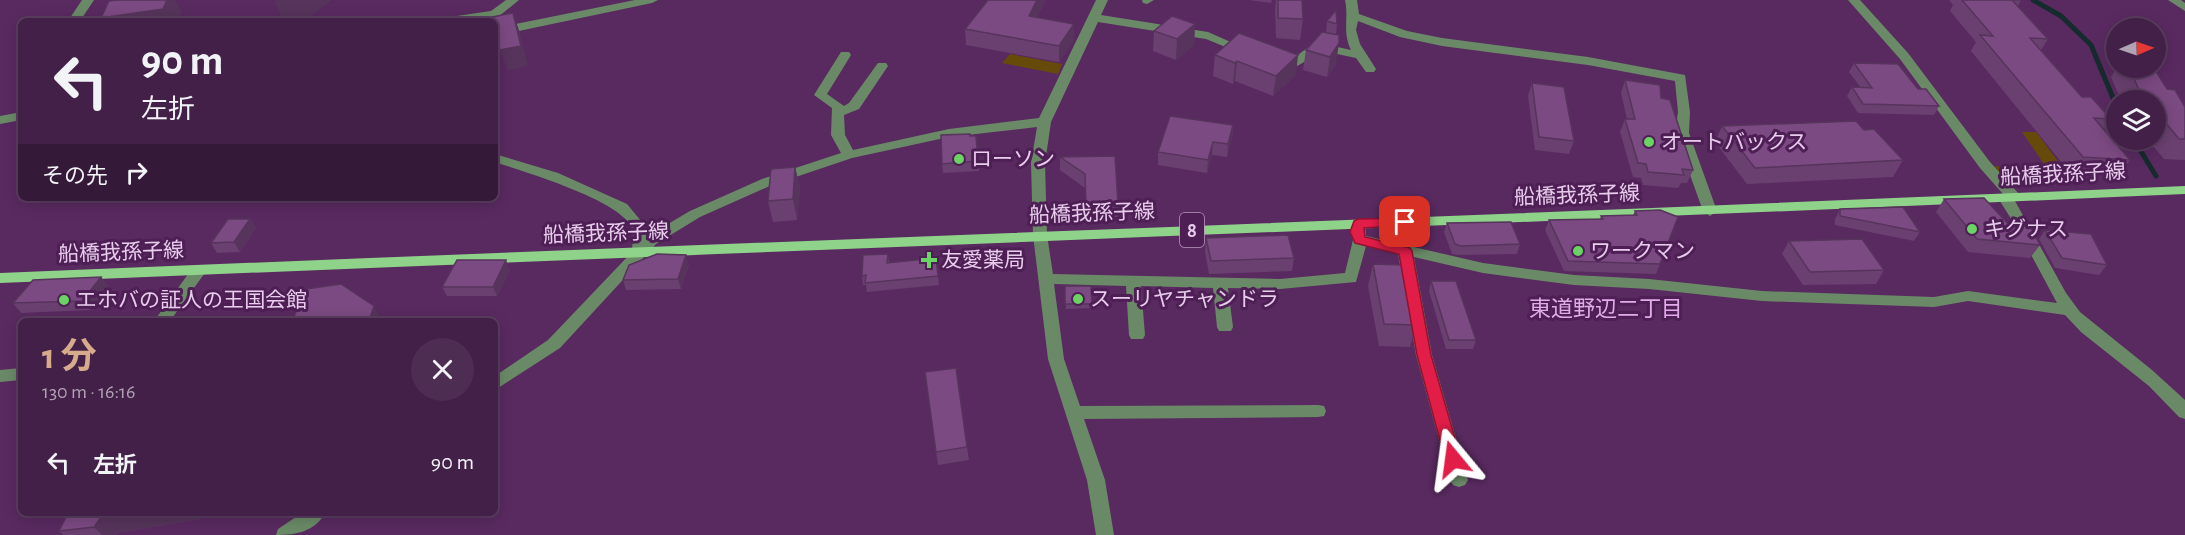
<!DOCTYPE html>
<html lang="ja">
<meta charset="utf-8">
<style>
body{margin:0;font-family:"Alegreya Sans","Noto Sans JP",sans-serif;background:#4d2d52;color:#f1f3f6;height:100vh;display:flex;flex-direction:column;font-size:22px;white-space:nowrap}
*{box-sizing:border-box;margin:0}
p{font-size:20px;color:#afa3b4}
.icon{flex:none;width:33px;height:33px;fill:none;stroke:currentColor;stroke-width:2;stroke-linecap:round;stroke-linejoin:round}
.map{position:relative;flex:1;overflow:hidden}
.drawer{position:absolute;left:18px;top:318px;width:480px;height:198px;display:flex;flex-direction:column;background:#432048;border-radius:9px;box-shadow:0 3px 15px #0003,0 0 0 2px #5b3e60}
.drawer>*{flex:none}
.top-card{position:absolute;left:18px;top:18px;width:480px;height:183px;border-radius:9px;box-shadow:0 3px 15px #0003,0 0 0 2px #5b3e60;background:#432048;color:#f1f3f6;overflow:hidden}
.needle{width:39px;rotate:88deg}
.tools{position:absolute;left:2106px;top:18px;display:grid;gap:12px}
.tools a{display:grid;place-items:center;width:60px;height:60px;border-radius:50%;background:#432048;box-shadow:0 3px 15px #0003,0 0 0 2px #5b3e60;font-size:30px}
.pin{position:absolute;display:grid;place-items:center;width:51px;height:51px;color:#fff;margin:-26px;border-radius:12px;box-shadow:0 3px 9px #0006}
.me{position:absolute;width:66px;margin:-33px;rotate:344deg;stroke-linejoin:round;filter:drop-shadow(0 0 4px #0008)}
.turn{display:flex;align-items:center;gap:21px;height:126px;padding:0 24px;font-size:27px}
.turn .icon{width:78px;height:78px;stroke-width:2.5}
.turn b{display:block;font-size:42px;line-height:51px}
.then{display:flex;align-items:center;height:57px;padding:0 24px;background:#0003;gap:12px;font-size:22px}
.round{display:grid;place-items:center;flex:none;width:63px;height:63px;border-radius:32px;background:#4d2d52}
.head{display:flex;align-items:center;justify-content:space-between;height:102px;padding:0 24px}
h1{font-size:36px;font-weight:700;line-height:45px;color:#d6ab8b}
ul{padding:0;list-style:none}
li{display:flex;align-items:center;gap:18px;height:84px;padding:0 24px}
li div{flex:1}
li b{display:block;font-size:22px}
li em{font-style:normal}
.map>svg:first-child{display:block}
.green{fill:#664a0a}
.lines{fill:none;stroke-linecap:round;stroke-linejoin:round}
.stream{stroke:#152b2d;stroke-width:5}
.minor{fill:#6a8a67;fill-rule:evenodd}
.major{fill:#8fd289;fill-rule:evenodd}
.wall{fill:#6a4070}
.shaded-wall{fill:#56345b}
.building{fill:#7b4a82;stroke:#56345b;stroke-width:1.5}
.route{fill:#e11d48;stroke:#92132f;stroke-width:1.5}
.poi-dot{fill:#6bd363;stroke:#4e1f55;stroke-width:2}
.labels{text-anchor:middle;stroke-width:6;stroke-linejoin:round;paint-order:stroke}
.shield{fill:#4e1f55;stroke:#b998be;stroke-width:1.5}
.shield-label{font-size:20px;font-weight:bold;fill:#e7cceb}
.poi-label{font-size:21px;fill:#e7cceb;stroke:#4e1f55;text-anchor:start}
.street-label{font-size:21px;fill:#e7cceb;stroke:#4e1f55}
.neighbourhood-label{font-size:22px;fill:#e1abe9;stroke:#4e1f55}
</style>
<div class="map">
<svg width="2185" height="535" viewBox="0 0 2185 535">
<rect width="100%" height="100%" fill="#592a60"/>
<path class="green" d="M1010,54L1062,64L1058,74L1002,63Z
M2022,132H2036L2073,181L2014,183L2000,175L1991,166L2048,170Z"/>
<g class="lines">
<path class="stream" d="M2033,0L2061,16L2091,45L2116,105
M2134,140L2156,176"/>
<path class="minor" d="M82,0H94L80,21H68Z
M506,0H519L493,21H444L450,17L491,11Z
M635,0H658L652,3L495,36V28Z
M1096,0H1108L1101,15L1208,32L1251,51L1245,55L1206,39L1098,22L1051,122L1045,163L1047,235L1053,274L1280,279L1345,273L1353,240L1350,232L1351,224L1358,219L1365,224L1366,236L1483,263L1574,275L1649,279L1762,291L1934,297L1968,291L2057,303L2015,225L1998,198L2003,194L1980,168L1900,59L1848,0H1860L1908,53L1990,162L2019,194L2021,197L2015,201L2066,293L2080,312L2152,370L2185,400V419L2179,417L2149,386L2081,332L2065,315L1968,301L1934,307L1762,301L1649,289L1574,285L1483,273L1414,257L1432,355L1468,480L1465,485L1459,487L1453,485L1450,480L1416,355L1398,254L1366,246L1356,282L1280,289L1228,288L1233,327L1231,331H1219L1217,327L1213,288L1141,286L1145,335L1143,339H1131L1129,335L1126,286L1054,284L1064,359L1080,406L1318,405L1324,406L1326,411L1324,416L1318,417L1084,419L1105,480L1114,535H1096L1087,480L1048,359L1033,235L1031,163L1037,127L949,137L852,158L772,185L700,217L656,244L560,348L495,390V376L548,340L632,252C632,245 634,236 632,229C624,201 522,171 495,162V154L558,173L627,204L646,227V237L690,211L762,179L841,153L831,135L832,108L814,95L841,52H849L851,55L827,94L844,106L849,103L878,63H886L888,66L859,109L844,115L845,135L853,150L949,129L1039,118Z
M1142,0H1154L1147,4L1143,3Z
M1345,0H1357L1359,14L1407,31L1442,38L1588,57L1685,75L1690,112L1689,133L1717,211L1710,216L1703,211L1675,133L1678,112L1675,81L1588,65L1442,46L1400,37L1358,21L1356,30L1360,44L1376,69L1374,72H1366L1356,58L1318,50C1304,64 1294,71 1275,67L1273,64L1275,61H1290L1315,42L1351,50C1342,32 1349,18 1345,0Z
M2168,0H2181L2185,3V11Z
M21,112V120L0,124V116Z
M199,265L207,270L170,321H154L194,266Z
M21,368V380L0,382V370Z
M302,513H325C315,532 295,535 276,535L278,529Z"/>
<path class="major" d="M2185,186V194C1457,226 728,253 0,283V273C728,243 1457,217 2185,186Z"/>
</g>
<path class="wall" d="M988,0H1046L1037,17L1074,39L1059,62L966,45L965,29Z
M1249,0H1272L1271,3Z
M1276,0H1278L1303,19L1300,40L1276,38L1275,9Z
M1949,0H2021L2018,6L2048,39L2041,50L2082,97L2111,119L2104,130L2130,160L2118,176L2071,174L1971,51L1976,42L1950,11L1953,5Z
M1327,21L1337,24L1336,35V64L1327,77L1303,70L1306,50L1326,33Z
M1195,24L1194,45L1176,60L1153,51L1154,31Z
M1215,55L1296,75L1273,96L1235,81L1233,84L1213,76Z
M1854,63L1918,89L1939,106L1934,115L1858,113L1847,96L1852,87L1861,88L1849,72Z
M2117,68H2154L2167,89L2184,106L2185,105V160L2164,159L2148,140H2156V100H2121L2111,77Z
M1625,80L1661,98L1693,170L1687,183H1681L1678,188L1643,185L1641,178L1633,177L1620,132L1625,119H1627L1621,93Z
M1532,83L1574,141L1569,154L1535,150L1528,96Z
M1233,125L1232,138L1227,157L1212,155L1207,173L1158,165V152Z
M1722,126L1864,130L1903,160L1893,177L1747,184L1715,142Z
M970,136H976L979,171L943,173L942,164Z
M1115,156L1118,204V217L1086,218L1085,188L1060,170V157Z
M795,167L800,188L797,220L773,222L768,201Z
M1944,199L2011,227L2040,245L2030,258L1968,252L1936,212Z
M1840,209L1920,232L1914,241L1835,225V219Z
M1635,211L1660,264L1656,274L1564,271L1545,230L1549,220L1600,219L1601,216L1633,215Z
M250,219L256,228L240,252L217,253L211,243Z
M1447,223L1520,244L1517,254L1459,255L1452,254L1444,232Z
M2045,230L2107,265L2099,275L2055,268L2039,239Z
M1206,238L1294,258L1292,271L1209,274L1205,252Z
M1789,241L1884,270L1876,284L1803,285L1782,254Z
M888,254L889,263L936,258L939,285L867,292L866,285H863L862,276Z
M689,264L681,289L626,290L623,280Z
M1373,264L1416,325L1410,347L1379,346L1368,286Z
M510,270L497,296H447L442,287Z
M101,277L109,287L90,310L21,313L13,303Z
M1431,281L1476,340L1473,349H1446L1429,291Z
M1065,286H1091L1092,308L1066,309Z
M925,372L967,447L969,460L938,465Z
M68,513L200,519L117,533L116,535H63L59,531Z"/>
<path class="shaded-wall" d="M167,0H175L182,12L178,21H103L101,18Z
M279,0H332L312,15L285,21H284L274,1Z
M1037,0H1046L1029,32V16Z
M513,13L520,33L528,66L508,71L500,50Z
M1074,24V39L1059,62V46Z
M1195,24L1194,45L1176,60L1177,39Z
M1339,43L1336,64L1327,77L1330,57Z
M1298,55L1296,75L1273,96L1276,76Z
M1237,61L1235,81L1233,84L1235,63Z
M1233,125L1232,138L1227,157L1228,144Z
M1213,142L1212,155L1207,173L1208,160Z
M795,167L800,188L797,220L793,199Z
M250,219L256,228L240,252L234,242Z
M686,255L689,264L681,289L678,279Z
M506,260L510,270L497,296L493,287Z
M101,277L109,287L90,310L82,301Z
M374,306L382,321H369Z
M120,513H204L200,519L117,533L116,535H102L94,527L102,516Z"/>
<path class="building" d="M118,0H167L163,9L101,18L109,1Z
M988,0H1037L1029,16L1074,24L1059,46L965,29Z
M1278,0H1302L1303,19L1278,18Z
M1962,0H2021H2012L2048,39L2030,38L2082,97H2091L2111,119L2094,118L2130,160L2083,157L1980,35L1993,36Z
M1336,10L1337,24L1327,21Z
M513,13L521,46L500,50L495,28V21H493L492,17Z
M1172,16L1195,24L1177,39L1154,31Z
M1322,32L1339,35V43L1330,57L1306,50Z
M1239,33L1298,55L1276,76L1237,61L1235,63L1215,55Z
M1854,63L1898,64L1918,89H1926L1939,106L1863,104L1852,87L1872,88Z
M2129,68H2154L2167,89L2175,90L2185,107V139H2179L2156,111V100H2146L2141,94Z
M1625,80L1660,85L1661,98L1670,100L1693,170L1682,169L1684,175L1648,172L1646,164L1638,163L1625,119H1635Z
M1532,83L1564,87L1574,141L1539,137Z
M1170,116L1233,125L1228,144L1213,142L1208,160L1158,152Z
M1856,121L1864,130L1874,129L1903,160L1755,168L1722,126Z
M970,134V136H976L978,161L942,164L941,135Z
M1115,156L1118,204H1086L1085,174L1060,157Z
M795,167L793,199L768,201L771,169Z
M1984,198L2011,227L2030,226L2040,245L1977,239L1944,199Z
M1903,207L1920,232L1840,216V209Z
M1660,210L1678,217L1660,264L1568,261L1549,220L1603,219L1601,216L1637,215L1635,211Z
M228,219H250L234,242L211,243Z
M1511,222L1520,244L1461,246L1455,244L1447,223Z
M2045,230L2091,234L2107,265L2062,258Z
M1288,235L1294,258L1211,261L1206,238Z
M1862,239L1884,270L1810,272L1789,241Z
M657,254L686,255L678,279L623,280L629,265Z
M888,254L887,263L936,258L938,276L865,283L866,275L862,276L863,255Z
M457,260H506L493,287H442Z
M1373,264L1403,265L1416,325L1384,324Z
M101,277L82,301L13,303L33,280Z
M1431,281H1456L1476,340H1449Z
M341,284L374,306L369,321H292L306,289Z
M1065,286H1091L1092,304H1065Z
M956,368L967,447L936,452L925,372Z
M68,513H120L102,516L94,527L59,531Z"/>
<path class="route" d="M1405,218L1410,219L1412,222L1410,225L1364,228L1365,237L1410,248L1412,251L1431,355L1461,459L1459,464L1453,466L1448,464L1445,459L1417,355L1399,254L1355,243L1350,232L1354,221L1358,219Z"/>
<g class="poi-dot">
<circle cx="1649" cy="142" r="6"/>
<circle cx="959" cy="159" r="6"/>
<circle cx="1972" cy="229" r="6"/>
<circle cx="1578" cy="251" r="6"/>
<path d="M926 251h6v6h6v6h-6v6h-6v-6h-6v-6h6z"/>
<circle cx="1078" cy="299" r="6"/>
<circle cx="64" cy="300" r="6"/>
</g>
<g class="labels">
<rect class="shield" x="1180" y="213" width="24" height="34" rx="4.5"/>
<g class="shield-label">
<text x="1192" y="237">8</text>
</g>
<g class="poi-label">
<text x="1661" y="149">オートバックス</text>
<text x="971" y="166">ローソン</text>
<text x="1984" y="236">キグナス</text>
<text x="1590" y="258">ワークマン</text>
<text x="941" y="267">友愛薬局</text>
<text x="1090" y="306">スーリヤチャンドラ</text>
<text x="76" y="307">エホバの証人の王国会館</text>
</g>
<g class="street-label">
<text transform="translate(2063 174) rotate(-3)" y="7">船橋我孫子線</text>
<text transform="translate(1577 195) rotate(-2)" y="7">船橋我孫子線</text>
<text transform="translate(1092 213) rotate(-2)" y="7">船橋我孫子線</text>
<text transform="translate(606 233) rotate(-2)" y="7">船橋我孫子線</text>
<text transform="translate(121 252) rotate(-2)" y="7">船橋我孫子線</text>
</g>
<g class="neighbourhood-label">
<text x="1606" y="316">東道野辺二丁目</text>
</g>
</g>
</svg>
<div class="tools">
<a><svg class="needle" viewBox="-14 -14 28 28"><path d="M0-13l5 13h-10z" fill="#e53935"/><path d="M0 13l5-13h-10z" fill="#afa3b4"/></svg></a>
<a><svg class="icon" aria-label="layers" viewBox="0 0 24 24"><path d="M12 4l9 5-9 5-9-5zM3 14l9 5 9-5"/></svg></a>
</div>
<div class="pin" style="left:1405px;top:222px;background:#d93025"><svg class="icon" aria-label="arrive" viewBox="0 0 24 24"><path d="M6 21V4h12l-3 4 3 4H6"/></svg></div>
<svg class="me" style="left:1453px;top:459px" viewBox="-20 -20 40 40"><path d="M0-17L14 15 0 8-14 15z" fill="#e11d48" stroke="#fff" stroke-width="4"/></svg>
<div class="top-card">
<div class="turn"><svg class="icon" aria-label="left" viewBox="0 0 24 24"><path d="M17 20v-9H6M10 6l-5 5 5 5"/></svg><div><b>90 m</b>左折</div></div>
<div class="then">その先<svg class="icon" aria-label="right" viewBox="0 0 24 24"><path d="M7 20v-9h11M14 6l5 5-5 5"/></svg></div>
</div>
<section class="drawer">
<div class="head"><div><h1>1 分</h1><p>130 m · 16:16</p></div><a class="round"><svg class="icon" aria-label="close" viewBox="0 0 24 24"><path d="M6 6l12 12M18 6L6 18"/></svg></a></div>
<ul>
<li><svg class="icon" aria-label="left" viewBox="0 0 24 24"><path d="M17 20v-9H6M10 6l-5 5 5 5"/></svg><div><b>左折</b></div><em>90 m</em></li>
</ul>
</section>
</div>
